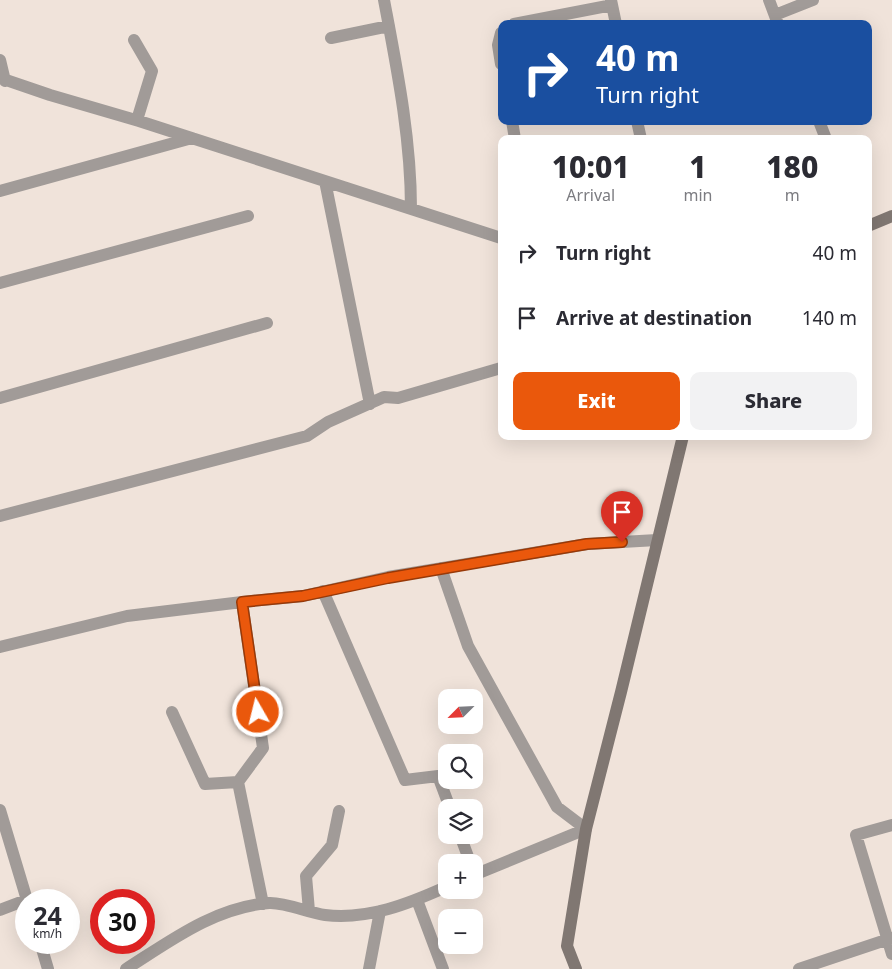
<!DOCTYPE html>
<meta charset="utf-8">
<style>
body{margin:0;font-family:"Noto Sans",sans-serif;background:#f2f2f3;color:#2b2b33;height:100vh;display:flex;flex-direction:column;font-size:19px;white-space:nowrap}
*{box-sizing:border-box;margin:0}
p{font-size:16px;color:#7c7c81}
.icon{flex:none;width:28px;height:28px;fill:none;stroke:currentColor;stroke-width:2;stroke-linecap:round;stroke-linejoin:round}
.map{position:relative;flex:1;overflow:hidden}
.details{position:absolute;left:498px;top:135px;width:374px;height:305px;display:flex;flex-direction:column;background:#fff;border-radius:10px;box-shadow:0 5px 20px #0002}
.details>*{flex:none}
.guide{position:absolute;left:498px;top:20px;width:374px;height:105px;border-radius:10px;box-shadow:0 5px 20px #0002;background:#1a4fa0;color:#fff;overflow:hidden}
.needle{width:32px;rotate:246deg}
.buttons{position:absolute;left:438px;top:689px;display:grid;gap:10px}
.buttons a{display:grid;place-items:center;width:45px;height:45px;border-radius:10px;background:#fff;box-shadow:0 5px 20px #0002;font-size:25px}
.speed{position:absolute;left:15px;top:889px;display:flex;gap:10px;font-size:25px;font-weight:700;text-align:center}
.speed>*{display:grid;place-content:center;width:65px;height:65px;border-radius:50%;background:#fff;box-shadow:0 5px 20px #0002;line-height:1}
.speed small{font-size:12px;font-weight:400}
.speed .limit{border:8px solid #d22;background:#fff;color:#111}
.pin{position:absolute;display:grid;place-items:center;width:42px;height:42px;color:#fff;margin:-51px -21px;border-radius:50% 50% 50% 0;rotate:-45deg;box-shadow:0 0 5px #0007}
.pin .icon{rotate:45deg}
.me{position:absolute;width:55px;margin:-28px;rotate:352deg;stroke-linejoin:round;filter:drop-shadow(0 0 4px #0008)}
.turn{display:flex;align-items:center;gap:18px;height:105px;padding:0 15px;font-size:22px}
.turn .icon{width:65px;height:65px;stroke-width:2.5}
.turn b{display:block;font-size:35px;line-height:42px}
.eta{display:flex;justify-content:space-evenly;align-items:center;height:85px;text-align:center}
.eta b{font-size:30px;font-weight:800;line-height:35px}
.primary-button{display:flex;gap:10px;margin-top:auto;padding:10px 15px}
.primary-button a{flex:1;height:58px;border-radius:10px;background:#ea580c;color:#fff;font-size:20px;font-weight:800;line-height:58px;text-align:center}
.primary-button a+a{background:#f2f2f3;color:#2b2b33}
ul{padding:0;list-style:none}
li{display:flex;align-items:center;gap:15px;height:65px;padding:0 15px}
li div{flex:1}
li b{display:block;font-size:19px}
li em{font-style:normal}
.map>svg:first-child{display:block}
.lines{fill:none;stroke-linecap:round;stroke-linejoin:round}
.minor{stroke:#a19b98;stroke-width:12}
.secondary{stroke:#807772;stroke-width:12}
.route-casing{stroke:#983908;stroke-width:12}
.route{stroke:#ea580c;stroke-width:9}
</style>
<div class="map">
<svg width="892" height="969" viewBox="0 0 892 969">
<rect width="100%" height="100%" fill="#f0e3da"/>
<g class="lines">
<path class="minor" d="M384,0C397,69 411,138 411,209
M611,0L616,24
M769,0L778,24
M775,15L813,0
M514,24L612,5
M501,33L498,45L501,64
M331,38L389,26
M134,40L152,71L137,120
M0,60L5,81
M0,78L50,95L139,121L501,238
M512,121L515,139
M637,121L641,139
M819,121L826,139
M325,181L370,404
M0,191L192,138
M0,283L248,216
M0,398L267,323
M0,516L307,436L328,422L384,397L398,398L501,368
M441,568L468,646L557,807L586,829
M323,591L405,780L438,776L450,808
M0,647L127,616L242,602L303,596L388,577L587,544L657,540
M172,712L205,784L238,782L263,748L242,602
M238,782L263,904
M0,810L27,900
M892,825L856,835L892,954
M460,835L470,862
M474,875L586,829
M417,900L443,969
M0,910L26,900
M309,911L306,876L332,845L339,811
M40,942L48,969
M126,969C170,941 215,907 269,903C285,902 309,913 325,915C368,920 408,904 446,887
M369,969L380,911
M799,969L892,938"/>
<path class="secondary" d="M868,226L892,216
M576,969L567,946L586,829L621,692L683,436"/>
</g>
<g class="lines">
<defs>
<path id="route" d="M258,712L242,602L303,596L388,578L587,544L622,542"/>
</defs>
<use href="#route" class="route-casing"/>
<use href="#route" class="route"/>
</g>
</svg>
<div class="buttons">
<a><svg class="needle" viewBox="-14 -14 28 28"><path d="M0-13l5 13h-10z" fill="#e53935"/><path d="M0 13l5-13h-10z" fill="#7c7c81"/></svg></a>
<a><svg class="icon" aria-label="search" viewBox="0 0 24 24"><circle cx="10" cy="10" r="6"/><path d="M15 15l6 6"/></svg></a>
<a><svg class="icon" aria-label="layers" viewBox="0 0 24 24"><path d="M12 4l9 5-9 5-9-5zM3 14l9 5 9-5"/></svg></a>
<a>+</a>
<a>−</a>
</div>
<div class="speed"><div>24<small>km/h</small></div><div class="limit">30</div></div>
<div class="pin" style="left:622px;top:542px;background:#d93025"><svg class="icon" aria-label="arrive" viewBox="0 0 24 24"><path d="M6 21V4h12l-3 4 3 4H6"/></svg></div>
<svg class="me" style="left:258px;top:712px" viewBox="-20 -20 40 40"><circle r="17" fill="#ea580c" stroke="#fff" stroke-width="3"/><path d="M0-11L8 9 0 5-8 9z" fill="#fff"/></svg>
<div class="guide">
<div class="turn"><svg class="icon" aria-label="right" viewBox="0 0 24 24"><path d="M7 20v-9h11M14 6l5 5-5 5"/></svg><div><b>40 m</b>Turn right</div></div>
</div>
<section class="details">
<div class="eta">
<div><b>10:01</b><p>Arrival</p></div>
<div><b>1</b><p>min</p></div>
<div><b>180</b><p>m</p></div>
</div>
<ul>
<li><svg class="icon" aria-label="right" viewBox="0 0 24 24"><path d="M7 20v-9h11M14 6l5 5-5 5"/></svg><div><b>Turn right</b></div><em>40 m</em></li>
<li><svg class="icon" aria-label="arrive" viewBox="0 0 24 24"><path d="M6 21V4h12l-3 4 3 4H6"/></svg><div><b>Arrive at destination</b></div><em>140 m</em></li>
</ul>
<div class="primary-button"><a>Exit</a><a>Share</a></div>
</section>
</div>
